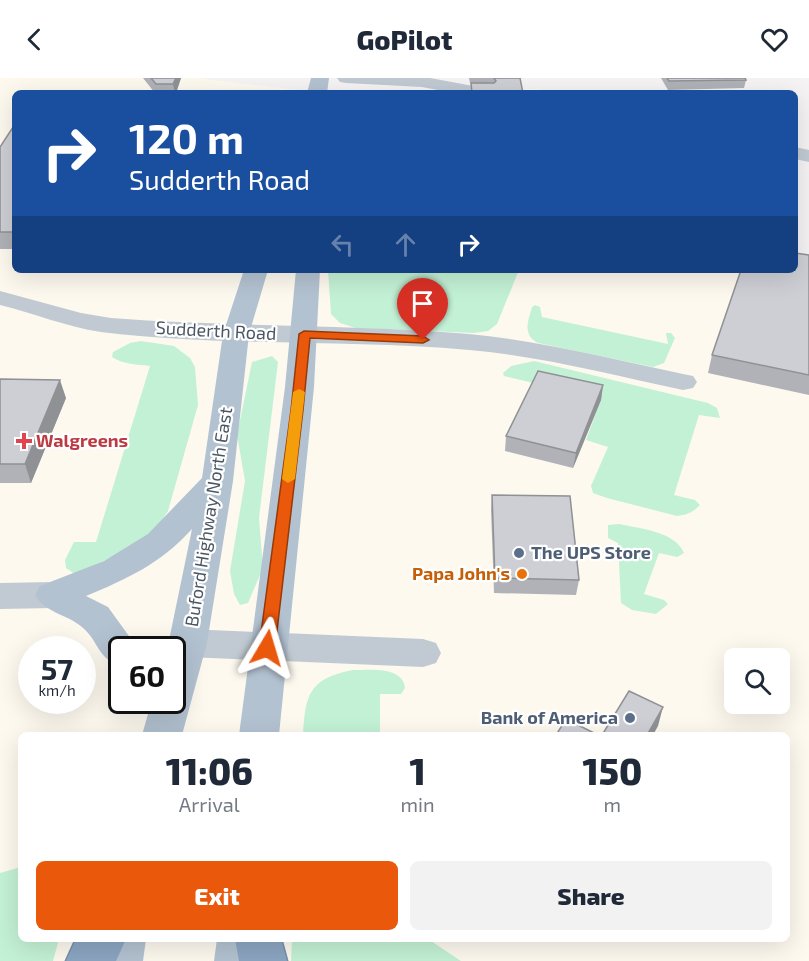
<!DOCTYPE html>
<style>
body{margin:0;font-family:"Exo 2",sans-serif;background:#f2f2f3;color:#1f2937;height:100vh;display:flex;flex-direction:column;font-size:22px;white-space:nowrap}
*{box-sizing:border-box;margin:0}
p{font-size:20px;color:#747a83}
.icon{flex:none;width:33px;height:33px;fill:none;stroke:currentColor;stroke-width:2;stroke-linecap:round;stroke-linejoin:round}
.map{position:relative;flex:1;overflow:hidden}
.details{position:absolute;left:18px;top:654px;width:772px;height:210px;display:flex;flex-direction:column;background:#fff;border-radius:9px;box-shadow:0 6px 24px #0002}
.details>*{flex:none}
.banner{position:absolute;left:12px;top:12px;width:786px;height:183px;border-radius:9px;box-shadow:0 6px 24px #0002;background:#1a4fa0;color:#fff;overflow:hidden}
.tools{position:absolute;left:724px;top:570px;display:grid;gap:12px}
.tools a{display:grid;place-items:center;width:66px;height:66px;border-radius:9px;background:#fff;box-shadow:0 6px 24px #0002;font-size:30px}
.speed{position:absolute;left:18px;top:558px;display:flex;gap:12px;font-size:30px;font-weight:700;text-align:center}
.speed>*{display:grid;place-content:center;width:78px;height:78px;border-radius:50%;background:#fff;box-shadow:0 6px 24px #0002;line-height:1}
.speed small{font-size:15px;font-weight:400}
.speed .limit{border:3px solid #111;border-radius:9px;background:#fff;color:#111}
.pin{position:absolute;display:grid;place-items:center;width:51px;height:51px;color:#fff;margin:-62px -26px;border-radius:50% 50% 50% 0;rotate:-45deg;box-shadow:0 0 6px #0007}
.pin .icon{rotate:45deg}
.me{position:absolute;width:66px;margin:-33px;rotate:7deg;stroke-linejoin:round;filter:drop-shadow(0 0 4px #0008)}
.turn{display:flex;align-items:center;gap:21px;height:126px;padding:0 18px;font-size:27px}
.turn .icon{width:78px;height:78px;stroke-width:2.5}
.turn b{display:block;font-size:42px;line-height:51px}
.lanes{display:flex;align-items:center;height:57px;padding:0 18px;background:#0003;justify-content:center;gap:30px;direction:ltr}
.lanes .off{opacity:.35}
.eta{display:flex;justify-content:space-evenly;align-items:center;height:102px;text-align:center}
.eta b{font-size:36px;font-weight:800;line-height:42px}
.action{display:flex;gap:12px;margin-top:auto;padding:12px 18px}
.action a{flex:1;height:69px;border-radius:9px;background:#ea580c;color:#fff;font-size:24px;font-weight:800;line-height:69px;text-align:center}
.action a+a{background:#f2f2f3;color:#1f2937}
header{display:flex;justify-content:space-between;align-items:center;height:78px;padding:0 18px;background:#fff;font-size:27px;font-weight:800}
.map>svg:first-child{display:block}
.commercial{fill:#fdf9ef;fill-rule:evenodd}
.green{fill:#c3f1d5}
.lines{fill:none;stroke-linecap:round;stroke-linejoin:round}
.highway-casing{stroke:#7690ad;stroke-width:3}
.street{fill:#c1cad2;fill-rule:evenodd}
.primary{fill:#b3c2d1;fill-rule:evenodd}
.highway{fill:#8ba5c1;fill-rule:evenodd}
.wall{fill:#b0b2b7}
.shaded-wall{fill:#909195}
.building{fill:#cdcfd5;stroke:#909195;stroke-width:1.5}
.route{fill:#ea580c;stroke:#983908;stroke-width:1.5}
.slow{fill:#f59e0b}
.health-dot{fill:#e0444e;stroke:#fff;stroke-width:2}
.service-dot{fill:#5c6f8a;stroke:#fff;stroke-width:2}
.food-dot{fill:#e8710a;stroke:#fff;stroke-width:2}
.labels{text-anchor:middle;stroke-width:4.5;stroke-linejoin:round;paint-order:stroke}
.street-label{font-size:18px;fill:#4a5661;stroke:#fff}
.health-label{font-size:18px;font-weight:bold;fill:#be3a42;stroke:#fff;text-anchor:start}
.service-label{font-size:18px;font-weight:bold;fill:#4e5e75;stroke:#fff;text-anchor:start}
.food-label{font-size:18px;font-weight:bold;fill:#c56008;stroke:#fff;text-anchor:end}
</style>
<header><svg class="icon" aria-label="back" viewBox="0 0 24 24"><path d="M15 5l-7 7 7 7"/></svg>GoPilot<svg class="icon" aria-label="heart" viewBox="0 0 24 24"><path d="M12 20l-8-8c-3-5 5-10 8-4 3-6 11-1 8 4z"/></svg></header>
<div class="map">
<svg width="809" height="883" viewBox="0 0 809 883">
<rect width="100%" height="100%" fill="#f5f3f3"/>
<path class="commercial" d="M0,0H197L322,15L538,11L558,15H15V192H795L809,177V883H0ZM32,572H82V622H32ZM122,572H172V622H122ZM735,580H780V626H735ZM21,657H788V861H21Z"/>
<path class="green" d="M328,192H519L497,246L488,253L474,255L356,250L340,245L331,236Z
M535,227L540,229L542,239L668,266L666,255H671L675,260L664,285L653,289L538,265C522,256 528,243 532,229Z
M141,263L174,268L190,280L195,289L198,327L168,433L149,462L75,496L66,490L65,482L74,464H96L150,288C137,286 124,287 112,279L113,274L130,265Z
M272,278L278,284L259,440L263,490L248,525L240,527L234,516L230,493L245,403L237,357L252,284Z
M534,283L708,325L717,330L720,340L699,337L674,417L695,422L700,427C693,434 687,437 677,438L607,420L593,415L591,408L608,369L586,362L601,321L504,298L503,295L511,288Z
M620,446C640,451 675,453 684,475L677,479L659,475L644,516L664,522L668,526L656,536L632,532L621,525L618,465L608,460V447Z
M353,592C370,592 403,588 405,610L401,616H380V657H303C305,616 310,600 353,592Z
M21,789V861H59L53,883H0V795Z
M292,861H428L461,883H291Z"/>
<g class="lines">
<defs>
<path id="highway" d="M76,861H126L116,883H66Z
M235,861H281L287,883H239Z"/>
</defs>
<use href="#highway" class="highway-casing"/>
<path class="street" d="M337,0H430L484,10L490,11L493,15H454L422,9L346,5L340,4Z
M795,69L809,72V84L795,81Z
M0,213L81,235L111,240C230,249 350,246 469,256C541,263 612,281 683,296L693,298L697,304L693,310L683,312C612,297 541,278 469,272C347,261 223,269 101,254C66,249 34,235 0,227Z
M53,504L65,508L70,517L65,526L53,530L0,531V505Z
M188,551L423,561L436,565L441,575L436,585L423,589L188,579L175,575L170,565L175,555Z"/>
<path class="primary" d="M311,0H329L327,15H307Z
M244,192H268L249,256L233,403L207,565L182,657H142L152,622H172V572H167L192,451C160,486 129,500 86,518L108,529L139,572H122V589C97,581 99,563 82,549C67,536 45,535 35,517L40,508L104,483L148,456L202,400L223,256Z
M296,192H320L314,309L279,657H239L285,309Z
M100,861H146L143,883H95Z
M217,861H263L262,883H214Z"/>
<use href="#highway" class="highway"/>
</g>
<path class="wall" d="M143,0H181L176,15H155Z
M469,0H520L472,15H471V5H470Z
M661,0H745L746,2L744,10L668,12Z
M15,46V171H0V69Z
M809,177V317L708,295L712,277Z
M0,301L66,320L31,405H0Z
M603,307L601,322L573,390L505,373L506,358Z
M492,417L579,502L576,517L494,515L491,432Z"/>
<path class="shaded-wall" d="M176,0H181L176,15H175L173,6Z
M60,302L66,320L31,405L25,386Z
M603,307L601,322L573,390L576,375Z
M663,629L658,648L653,657H647Z"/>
<path class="building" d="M151,0H176L173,6H156Z
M494,0H520L523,15H472L471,5H494L496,3Z
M667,0H745L746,2L669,3Z
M15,46V154H0V69Z
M795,175L809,177V297L712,277L741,192H795Z
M538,293L603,307L576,375L506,358Z
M0,301L60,302L25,386H0Z
M492,417L570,418L579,502L495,500Z
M629,613L663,629L647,657H602Z
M566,641L598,657H556Z"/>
<path class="route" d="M304,253L423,258L429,262L423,265L310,260L303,332L275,570L272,574H262L259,570L291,332L299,256Z"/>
<path class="slow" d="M299,311L305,314L295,401L288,405L282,401L293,314Z"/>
<path class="health-dot" d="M21 354h6v6h6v6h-6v6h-6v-6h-6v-6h6z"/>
<g class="service-dot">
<circle cx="519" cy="475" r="6"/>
<circle cx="630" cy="640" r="6"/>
</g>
<circle class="food-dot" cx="522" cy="496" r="6"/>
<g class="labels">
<g class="street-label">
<text transform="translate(216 253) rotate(3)" y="6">Sudderth Road</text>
<text transform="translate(209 439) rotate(-81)" y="6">Buford Highway North East</text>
</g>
<g class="health-label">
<text x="36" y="369">Walgreens</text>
</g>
<g class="service-label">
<text x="531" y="481">The UPS Store</text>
<text x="618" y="646" text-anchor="end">Bank of America</text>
</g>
<g class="food-label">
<text x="510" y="502">Papa John's</text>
</g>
</g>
</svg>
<div class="tools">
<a><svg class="icon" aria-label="search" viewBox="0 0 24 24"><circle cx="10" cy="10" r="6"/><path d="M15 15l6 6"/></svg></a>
</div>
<div class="speed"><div>57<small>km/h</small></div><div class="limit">60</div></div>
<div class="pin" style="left:423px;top:262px;background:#d93025"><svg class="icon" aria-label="arrive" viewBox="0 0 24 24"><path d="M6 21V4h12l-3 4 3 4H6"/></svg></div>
<svg class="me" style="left:267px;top:570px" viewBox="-20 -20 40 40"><path d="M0-17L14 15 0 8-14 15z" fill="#ea580c" stroke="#fff" stroke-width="4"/></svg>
<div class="banner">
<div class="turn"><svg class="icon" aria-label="right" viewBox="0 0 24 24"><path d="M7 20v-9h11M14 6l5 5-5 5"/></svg><div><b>120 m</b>Sudderth Road</div></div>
<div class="lanes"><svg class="icon off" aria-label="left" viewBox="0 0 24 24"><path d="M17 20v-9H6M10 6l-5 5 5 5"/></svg><svg class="icon off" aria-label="ahead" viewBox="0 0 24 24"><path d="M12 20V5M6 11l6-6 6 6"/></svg><svg class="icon" aria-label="right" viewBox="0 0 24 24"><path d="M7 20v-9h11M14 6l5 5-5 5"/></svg></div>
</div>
<section class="details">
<div class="eta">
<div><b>11:06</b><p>Arrival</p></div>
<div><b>1</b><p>min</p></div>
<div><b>150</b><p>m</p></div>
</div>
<div class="action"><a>Exit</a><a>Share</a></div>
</section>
</div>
